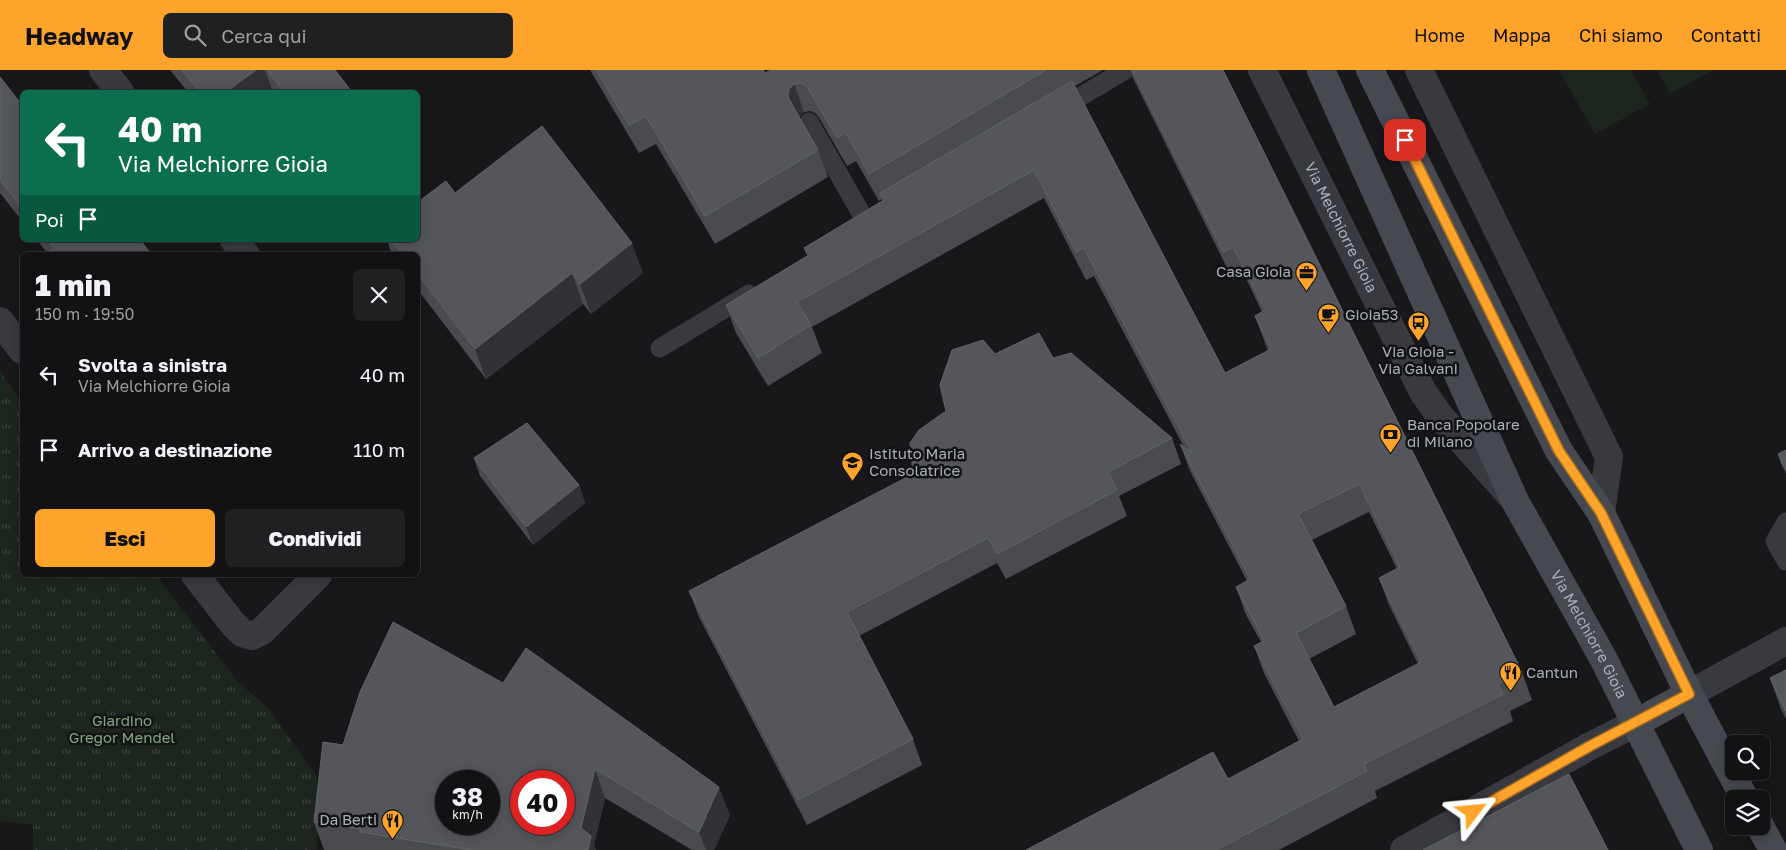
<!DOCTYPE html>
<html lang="it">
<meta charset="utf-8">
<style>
body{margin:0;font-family:"Golos Text",sans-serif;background:#1f2022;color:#f1f3f6;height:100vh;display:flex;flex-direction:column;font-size:19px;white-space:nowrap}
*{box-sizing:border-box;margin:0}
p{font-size:16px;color:#9c9ea0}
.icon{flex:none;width:28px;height:28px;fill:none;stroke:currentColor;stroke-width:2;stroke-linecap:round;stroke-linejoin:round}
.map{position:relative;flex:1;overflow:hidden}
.side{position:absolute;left:20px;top:182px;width:400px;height:325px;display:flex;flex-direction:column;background:#121214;border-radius:8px;box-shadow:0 2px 12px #0003,0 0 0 1px #313234}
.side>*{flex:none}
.banner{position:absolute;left:20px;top:20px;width:400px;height:152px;border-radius:8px;box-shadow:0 2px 12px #0003,0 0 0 1px #313234;background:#0b6e4f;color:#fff;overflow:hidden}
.tools{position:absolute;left:1725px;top:665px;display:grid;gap:10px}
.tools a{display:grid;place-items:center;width:45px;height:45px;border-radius:8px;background:#121214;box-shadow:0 2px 12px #0003,0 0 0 1px #313234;font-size:25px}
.speed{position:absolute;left:435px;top:700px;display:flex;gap:10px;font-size:25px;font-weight:700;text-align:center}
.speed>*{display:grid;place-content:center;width:65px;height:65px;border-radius:50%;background:#121214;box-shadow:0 2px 12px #0003,0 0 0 1px #313234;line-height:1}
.speed small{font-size:12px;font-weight:400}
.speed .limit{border:8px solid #d22;background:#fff;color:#111}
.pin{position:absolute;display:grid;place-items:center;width:42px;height:42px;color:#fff;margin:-21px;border-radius:10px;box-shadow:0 2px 8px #0006}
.me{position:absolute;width:55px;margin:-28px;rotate:61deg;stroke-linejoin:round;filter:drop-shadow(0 0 4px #0008)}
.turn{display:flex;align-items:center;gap:18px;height:105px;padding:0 15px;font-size:22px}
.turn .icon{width:65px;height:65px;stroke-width:2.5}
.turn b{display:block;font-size:35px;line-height:42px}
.then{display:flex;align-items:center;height:48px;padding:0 15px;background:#0003;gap:10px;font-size:19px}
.round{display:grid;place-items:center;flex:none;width:52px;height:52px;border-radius:8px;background:#1f2022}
.headline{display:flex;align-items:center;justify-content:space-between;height:85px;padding:0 15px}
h1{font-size:30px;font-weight:800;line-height:38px}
.action{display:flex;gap:10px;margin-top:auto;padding:10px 15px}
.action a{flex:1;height:58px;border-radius:8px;background:#ffa42b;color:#111;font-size:20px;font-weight:800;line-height:58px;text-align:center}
.action a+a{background:#1f2022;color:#f1f3f6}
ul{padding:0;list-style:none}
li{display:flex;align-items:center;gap:15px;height:75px;padding:0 15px}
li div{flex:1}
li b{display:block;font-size:19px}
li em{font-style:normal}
header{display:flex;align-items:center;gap:30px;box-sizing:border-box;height:70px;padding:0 25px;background:#ffa42b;color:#111}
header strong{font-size:24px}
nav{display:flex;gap:28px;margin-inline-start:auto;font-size:18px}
.search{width:350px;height:45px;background:#1f2022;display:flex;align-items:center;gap:12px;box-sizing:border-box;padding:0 18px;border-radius:8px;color:#9c9ea0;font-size:19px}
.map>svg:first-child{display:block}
.park{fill:url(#park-tufts)}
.garden{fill:#1d261e}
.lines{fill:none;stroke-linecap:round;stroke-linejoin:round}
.service{stroke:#383a40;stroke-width:19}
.minor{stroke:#383a40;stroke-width:28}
.tertiary{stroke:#383a40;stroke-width:28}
.secondary{stroke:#464950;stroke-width:28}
.wall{fill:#494b4f;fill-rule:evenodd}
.shaded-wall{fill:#313235}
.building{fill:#54565b;stroke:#61646a;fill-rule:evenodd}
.route-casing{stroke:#a66b1c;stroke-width:12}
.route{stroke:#ffa42b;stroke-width:9}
.labels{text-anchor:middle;stroke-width:5;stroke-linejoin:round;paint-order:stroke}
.street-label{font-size:15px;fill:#a9b0bb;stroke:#131315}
.poi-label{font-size:15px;fill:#a9b0bb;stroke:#131315;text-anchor:start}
.park-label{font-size:15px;fill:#7fa87e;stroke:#131315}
</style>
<header>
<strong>Headway</strong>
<div class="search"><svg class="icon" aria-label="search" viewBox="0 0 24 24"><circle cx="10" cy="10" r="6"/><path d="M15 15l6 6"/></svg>Cerca qui</div>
<nav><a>Home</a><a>Mappa</a><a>Chi siamo</a><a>Contatti</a></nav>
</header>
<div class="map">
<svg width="1786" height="780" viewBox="0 0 1786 780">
<defs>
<pattern id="park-tufts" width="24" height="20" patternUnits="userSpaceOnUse" patternTransform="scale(1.25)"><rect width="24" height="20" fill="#1d261e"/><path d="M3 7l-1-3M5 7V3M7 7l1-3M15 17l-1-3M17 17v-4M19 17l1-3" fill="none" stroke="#3b433d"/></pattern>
</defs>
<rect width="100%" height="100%" fill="#18181a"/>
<path class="park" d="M0,302L22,332V505H156L238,612L268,638L317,707V780H33V755L0,751Z"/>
<path class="garden" d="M1559,0H1631L1650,34L1595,64Z
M1657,0H1713L1670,24Z"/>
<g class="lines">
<path class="service" d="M1058,40L1125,0
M809,52L866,152
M660,278L749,224
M1786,452L1775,471L1786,491"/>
<g class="minor">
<path d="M103,0L120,22"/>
<path id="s1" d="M1262,0L1423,322L1439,345L1509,424"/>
<path d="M1419,0L1609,387L1601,443"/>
<path d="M234,170L246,185"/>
<path d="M0,251L22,280"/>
<path d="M195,505L233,554L242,563L252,566L262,561L318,505"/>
</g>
<path class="tertiary" d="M1689,624L1786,571
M1404,780L1590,676L1636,653"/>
<g class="secondary">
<path id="s2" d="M1321,0L1515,431L1603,588L1699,780"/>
<path d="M1370,0L1559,381L1601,443L1689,624L1745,729"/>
<path d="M1636,653L1689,624"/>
<path d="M1760,756L1773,780"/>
</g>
</g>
<path class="wall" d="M170,0H335L352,22H188Z
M590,0H763L765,3L771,0H1103L1075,16L1225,303L1268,281L1265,273L1255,246L1262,242L1244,204L1233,210L1133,8L1130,0H1223L1522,602L1532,630L1510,641L1513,651L1375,721L1377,728L1279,780H1026L1228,709L1299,671L1264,603L1254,576L1261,572L1246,545L1236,517L1247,511L1190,401L1180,374L1184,377L1094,206L1086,210L1044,128L812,257L822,283L768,316L736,263L726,235L807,186L804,178L883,131L882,129L879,131L856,91L847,96L818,46L815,43L810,41L804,42L799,47L818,80L828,107L715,174L656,74L639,83ZM1369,442L1397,499L1379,508L1389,535L1418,594L1334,637L1309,589L1356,564L1346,536L1312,470Z
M0,7L22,35V151L0,123Z
M37,170H140L48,184Z
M387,170H418L643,203L591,244L583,234L486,309L418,220V185H392Z
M995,284L1053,288L1172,368L1181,394L1119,426L1127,446L1006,509L997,493L859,566L913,669L922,695L807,755L699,547L689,521L913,404L946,341Z
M1786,380V403L1781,394L1778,384Z
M474,388L579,415L585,433L533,475L480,406Z
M1786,600V649L1781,639L1770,608Z
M503,613L730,745L714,780H692L605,728L594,775L596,780H324L314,752L343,675Z"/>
<path class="shaded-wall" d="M256,0H265L273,22H226Z
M794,14L804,42L799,47L789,29L788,24L789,19Z
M632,173L643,203L591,244L580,214Z
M572,203L583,234L486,309L475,279Z
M579,415L585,433L533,475L526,457Z
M595,699L605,728L594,775L596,780H588L581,758Z
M719,717L730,745L714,780H706L699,762Z"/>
<path class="building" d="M182,0H256L226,22H200Z
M267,0H335L352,22H284Z
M596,0H763L765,3L771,0H1046L869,104L846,63L837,68L808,18L805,15L799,13L794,14L789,19L788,24L789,29L818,80L705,146L646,46L629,55Z
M1132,0H1223L1522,602L1498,614L1503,624L1364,694L1367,701L1216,780H1026L1213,682L1228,709L1303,669L1254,576L1264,571L1236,517L1250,509L1180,374L1192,383L1084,178L1076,182L1034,100L797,232L811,255L758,288L726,235L809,185L804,178L884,130L880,123L1072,11L1225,303L1271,279L1255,246L1265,240L1233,177L1223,182ZM1359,414L1400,497L1379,508L1421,592L1334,637L1296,563L1346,536L1298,444Z
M0,7L22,35V138L0,110Z
M542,56L632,173L580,214L572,203L475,279L418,204V185H403L391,170H418V132L446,111L455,123Z
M47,170H140L152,185H46L54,178Z
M1039,263L1053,288L1071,283L1172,368L1108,402L1117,420L997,484L988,468L847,542L913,669L798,730L689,521L913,404L910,373L919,360L946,341L940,315L952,280L983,270L995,284Z
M527,353L579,415L526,457L474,388Z
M1786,380V400L1778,384Z
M393,552L503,613L526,578L719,717L699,762L595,699L581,758L591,766L588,780H472L360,762L361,759L314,752L323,672L343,675L360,622ZM446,711H489V754H446ZM521,711H564V754H521Z
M1786,600V641L1770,608Z
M1569,704L1608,780H1423Z"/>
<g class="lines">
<defs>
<path id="route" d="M1405,70L1559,381L1601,443L1689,624L1590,676L1473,742"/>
</defs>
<use href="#route" class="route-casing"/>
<use href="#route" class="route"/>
</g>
<defs>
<symbol id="office-pin" viewBox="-11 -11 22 30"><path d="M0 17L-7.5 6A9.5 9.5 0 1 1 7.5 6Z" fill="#ffa42b" stroke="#131315"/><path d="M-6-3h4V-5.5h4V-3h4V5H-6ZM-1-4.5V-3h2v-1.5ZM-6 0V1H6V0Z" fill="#111"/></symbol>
<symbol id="cafe-pin" viewBox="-11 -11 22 30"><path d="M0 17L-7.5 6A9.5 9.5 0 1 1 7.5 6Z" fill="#ffa42b" stroke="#131315"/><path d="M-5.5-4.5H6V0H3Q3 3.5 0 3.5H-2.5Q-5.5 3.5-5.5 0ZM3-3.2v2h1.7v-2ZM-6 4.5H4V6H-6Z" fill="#111"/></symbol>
<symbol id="bus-pin" viewBox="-11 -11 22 30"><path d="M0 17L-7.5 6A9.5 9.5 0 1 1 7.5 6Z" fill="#ffa42b" stroke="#131315"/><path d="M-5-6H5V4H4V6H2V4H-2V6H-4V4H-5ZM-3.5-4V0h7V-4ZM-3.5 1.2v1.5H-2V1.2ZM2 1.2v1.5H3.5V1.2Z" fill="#111"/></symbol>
<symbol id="bank-pin" viewBox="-11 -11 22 30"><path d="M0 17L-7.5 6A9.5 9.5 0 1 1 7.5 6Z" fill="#ffa42b" stroke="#131315"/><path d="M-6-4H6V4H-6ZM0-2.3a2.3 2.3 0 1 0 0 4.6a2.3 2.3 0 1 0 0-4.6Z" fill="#111"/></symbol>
<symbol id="school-pin" viewBox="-11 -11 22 30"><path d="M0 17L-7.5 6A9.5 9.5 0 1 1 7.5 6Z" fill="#ffa42b" stroke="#131315"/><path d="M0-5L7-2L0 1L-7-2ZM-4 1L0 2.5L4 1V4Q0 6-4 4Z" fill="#111"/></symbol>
<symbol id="restaurant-pin" viewBox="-11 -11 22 30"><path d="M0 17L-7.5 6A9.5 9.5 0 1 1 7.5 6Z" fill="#ffa42b" stroke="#131315"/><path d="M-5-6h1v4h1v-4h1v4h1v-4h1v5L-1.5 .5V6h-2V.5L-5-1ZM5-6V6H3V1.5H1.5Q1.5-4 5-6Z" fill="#111"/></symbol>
</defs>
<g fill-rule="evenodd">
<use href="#office-pin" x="1294" y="190" width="25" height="34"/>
<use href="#cafe-pin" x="1316" y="232" width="25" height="34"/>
<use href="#bus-pin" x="1406" y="240" width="25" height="34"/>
<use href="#bank-pin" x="1378" y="352" width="25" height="34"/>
<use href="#school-pin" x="840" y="380" width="25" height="34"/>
<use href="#restaurant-pin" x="1498" y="590" width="25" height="34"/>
<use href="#restaurant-pin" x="380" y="738" width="25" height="34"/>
</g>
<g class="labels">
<g class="street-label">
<text dy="5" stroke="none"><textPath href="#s1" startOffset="176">Via Melchiorre Gioia</textPath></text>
<text dy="5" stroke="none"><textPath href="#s2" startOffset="625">Via Melchiorre Gioia</textPath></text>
</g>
<g class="poi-label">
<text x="1291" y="207" text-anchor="end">Casa Gioia</text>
<text x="1345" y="250">Gioia53</text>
<text x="1418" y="287" text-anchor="middle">Via Gioia -<tspan x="1418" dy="17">Via Galvani</tspan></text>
<text x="1407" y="360">Banca Popolare<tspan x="1407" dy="17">di Milano</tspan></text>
<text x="869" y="389">Istituto Maria<tspan x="869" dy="17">Consolatrice</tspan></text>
<text x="1526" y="608">Cantun</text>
<text x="377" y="755" text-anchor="end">Da Berti</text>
</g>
<g class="park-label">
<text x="122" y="656">Giardino<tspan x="122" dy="17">Gregor Mendel</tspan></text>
</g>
</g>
</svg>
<div class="tools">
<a><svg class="icon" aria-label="search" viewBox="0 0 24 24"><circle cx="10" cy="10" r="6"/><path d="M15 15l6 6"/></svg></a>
<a><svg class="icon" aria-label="layers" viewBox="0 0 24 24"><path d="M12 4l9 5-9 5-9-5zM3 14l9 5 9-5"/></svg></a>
</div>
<div class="speed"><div>38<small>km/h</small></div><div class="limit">40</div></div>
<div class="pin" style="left:1405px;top:70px;background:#d93025"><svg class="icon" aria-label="arrive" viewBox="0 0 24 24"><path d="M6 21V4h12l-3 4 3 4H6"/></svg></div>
<svg class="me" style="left:1473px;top:742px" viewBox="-20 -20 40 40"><path d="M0-17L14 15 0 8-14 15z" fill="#ffa42b" stroke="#fff" stroke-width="4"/></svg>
<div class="banner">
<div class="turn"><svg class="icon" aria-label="left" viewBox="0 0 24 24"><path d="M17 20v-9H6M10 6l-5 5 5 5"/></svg><div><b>40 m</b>Via Melchiorre Gioia</div></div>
<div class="then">Poi<svg class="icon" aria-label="arrive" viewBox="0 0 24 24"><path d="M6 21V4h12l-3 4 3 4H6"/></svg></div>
</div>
<section class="side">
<div class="headline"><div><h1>1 min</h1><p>150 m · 19:50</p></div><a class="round"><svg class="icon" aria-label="close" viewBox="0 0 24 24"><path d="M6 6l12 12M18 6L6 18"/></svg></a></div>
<ul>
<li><svg class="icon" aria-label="left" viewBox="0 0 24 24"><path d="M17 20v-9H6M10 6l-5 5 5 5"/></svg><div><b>Svolta a sinistra</b><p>Via Melchiorre Gioia</p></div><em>40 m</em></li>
<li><svg class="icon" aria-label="arrive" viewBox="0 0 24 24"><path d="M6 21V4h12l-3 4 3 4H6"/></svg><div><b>Arrivo a destinazione</b></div><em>110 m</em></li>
</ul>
<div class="action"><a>Esci</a><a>Condividi</a></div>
</section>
</div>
